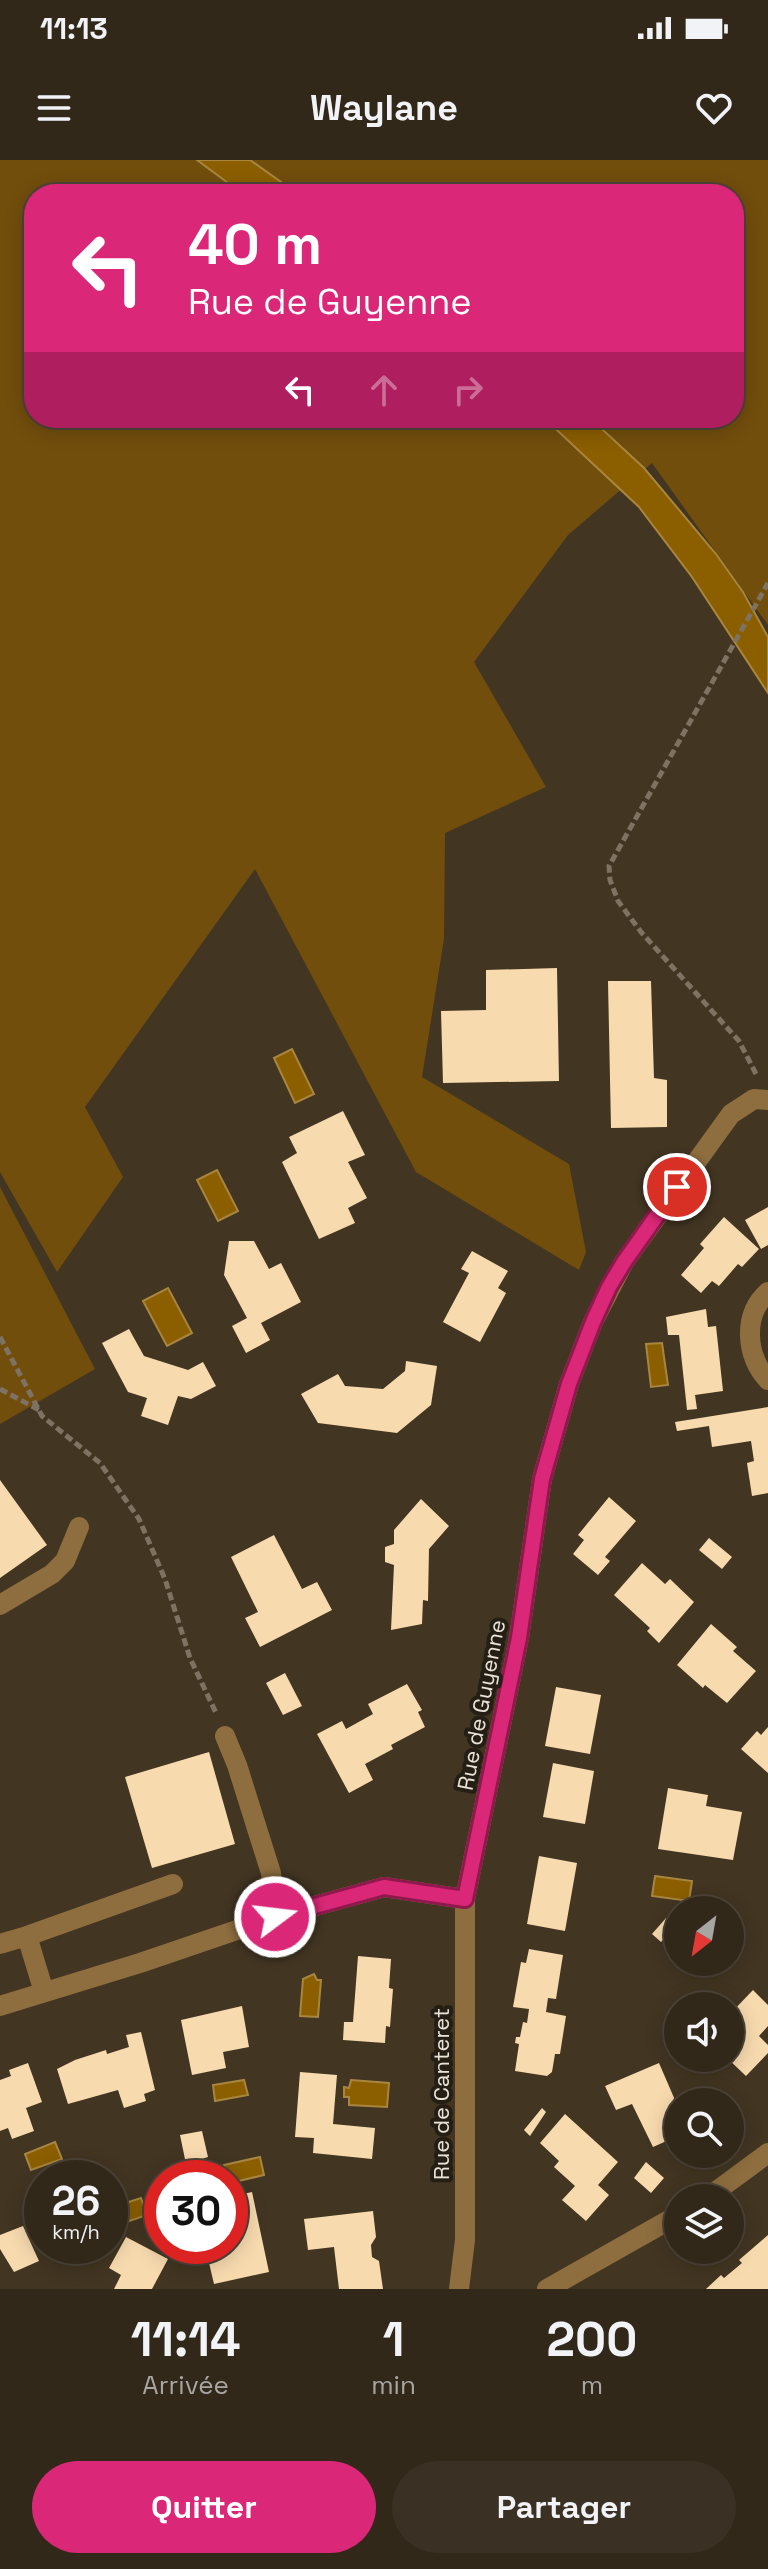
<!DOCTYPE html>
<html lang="fr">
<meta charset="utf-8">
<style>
body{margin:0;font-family:"Space Grotesk",sans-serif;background:#3a3023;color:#f1f3f6;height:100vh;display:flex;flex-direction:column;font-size:30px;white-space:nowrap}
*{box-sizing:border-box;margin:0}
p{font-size:26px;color:#a8a6a2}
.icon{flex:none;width:44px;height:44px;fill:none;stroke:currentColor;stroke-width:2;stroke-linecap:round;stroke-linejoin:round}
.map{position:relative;height:2129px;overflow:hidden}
.side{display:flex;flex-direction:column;background:#32281a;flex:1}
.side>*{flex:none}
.hud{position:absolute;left:24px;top:24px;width:720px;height:244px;border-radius:32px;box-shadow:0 4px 20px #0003,0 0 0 2px #4d4439;background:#db2777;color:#fff;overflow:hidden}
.needle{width:52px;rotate:211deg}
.fabs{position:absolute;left:664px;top:1736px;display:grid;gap:16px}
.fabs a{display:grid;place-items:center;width:80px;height:80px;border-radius:50%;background:#32281a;box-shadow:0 4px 20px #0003,0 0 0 2px #4d4439;font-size:40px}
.speed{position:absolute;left:24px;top:2000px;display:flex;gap:16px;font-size:40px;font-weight:700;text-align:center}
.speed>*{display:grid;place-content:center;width:104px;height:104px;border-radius:50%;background:#32281a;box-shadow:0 4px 20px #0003,0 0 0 2px #4d4439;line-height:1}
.speed small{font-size:20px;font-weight:400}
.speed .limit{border:12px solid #d22;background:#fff;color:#111}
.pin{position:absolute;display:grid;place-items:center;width:68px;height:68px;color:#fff;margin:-34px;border:4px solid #fff;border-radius:50%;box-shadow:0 2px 8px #0007}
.me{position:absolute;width:88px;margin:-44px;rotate:75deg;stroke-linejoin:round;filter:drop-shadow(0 0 6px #0008)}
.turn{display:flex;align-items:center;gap:28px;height:168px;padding:0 32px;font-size:36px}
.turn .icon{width:104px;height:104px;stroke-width:2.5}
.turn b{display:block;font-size:56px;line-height:68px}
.lanes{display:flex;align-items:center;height:76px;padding:0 32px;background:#0003;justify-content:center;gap:40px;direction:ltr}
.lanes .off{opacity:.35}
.eta{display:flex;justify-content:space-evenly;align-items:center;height:136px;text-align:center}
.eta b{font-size:48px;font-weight:700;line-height:56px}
.button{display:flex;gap:16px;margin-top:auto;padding:16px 32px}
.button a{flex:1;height:92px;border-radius:48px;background:#db2777;color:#fff;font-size:32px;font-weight:700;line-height:92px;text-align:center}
.button a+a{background:#3a3023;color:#f1f3f6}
.status{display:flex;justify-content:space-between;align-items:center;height:56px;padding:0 40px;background:#32281a;direction:ltr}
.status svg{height:22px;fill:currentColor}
header{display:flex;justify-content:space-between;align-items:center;height:104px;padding:0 32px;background:#32281a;font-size:36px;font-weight:700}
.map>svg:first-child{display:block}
.green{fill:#724e0d;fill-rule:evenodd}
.water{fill:#8b5e00;stroke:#a88640;stroke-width:2}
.building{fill:#f8daaf}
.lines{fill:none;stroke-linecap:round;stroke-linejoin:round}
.path{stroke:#7e7363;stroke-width:5;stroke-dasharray:8 4;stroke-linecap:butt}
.minor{stroke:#8e6e3f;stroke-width:20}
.route-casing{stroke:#8e194d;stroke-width:20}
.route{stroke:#db2777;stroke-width:14}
.labels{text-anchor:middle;stroke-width:8;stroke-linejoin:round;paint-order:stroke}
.street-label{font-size:22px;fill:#eae2d6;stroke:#241e15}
</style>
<div class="status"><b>11:13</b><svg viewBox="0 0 49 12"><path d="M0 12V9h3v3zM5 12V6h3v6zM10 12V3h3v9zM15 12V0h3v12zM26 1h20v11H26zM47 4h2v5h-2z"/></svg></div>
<header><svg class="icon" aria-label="menu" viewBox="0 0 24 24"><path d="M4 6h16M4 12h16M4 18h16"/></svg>Waylane<svg class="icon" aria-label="heart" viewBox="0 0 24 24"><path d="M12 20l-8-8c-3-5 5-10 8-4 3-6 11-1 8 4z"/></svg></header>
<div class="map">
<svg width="768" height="2129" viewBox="0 0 768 2129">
<rect width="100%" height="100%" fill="#423522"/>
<path class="green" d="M0,0H768V465L652,303L568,375L474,502L546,627L445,673L444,779L422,917L569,1004L586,1092L579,1110L416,1012L255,709L85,947L123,1017L57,1112L0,1012ZM34,34H734V258H34Z
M0,1027L95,1209L0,1264Z"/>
<path class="water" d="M197,0H250L298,34H243Z
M544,258H590L644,308L716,394L743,432L768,477V533L692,417L639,347Z
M292,889L314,934L295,943L274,898Z
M217,1010L238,1051L218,1061L197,1020Z
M168,1128L192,1173L167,1186L143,1141Z
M662,1183L668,1225L651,1227L646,1184Z
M655,1716L692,1721L689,1741L652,1736Z
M314,1814L317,1820H321L318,1857L300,1856L303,1819Z
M244,1920L248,1935L215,1941L213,1925Z
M351,1920L389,1923L387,1947L349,1945V1937H344V1927L349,1928Z
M55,1982L62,1999L31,2010L25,1994Z
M260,1997L264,2015L230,2023L224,2005Z
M141,2038L147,2055L112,2067L110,2048Z"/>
<path class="building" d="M557,808L559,921L443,923L441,851L486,850V810Z
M608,821H651L654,918L667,920V967L611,968Z
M343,951L365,995L348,1002L367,1038L348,1048L355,1063L319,1079L282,1002L297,993L289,977Z
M768,1047V1085L761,1089L745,1060Z
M724,1057L759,1089L742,1107L738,1104L719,1126L712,1121L701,1133L681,1115L704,1088L700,1084Z
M229,1081H254L269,1109L281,1103L301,1142L261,1163L270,1180L246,1193L232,1166L247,1158L224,1115Z
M472,1091L508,1111L498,1128L506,1133L480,1182L443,1162L469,1113L461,1109Z
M706,1149L708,1167L716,1166L723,1231L695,1235L697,1249L687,1250L679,1175H668L666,1157Z
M129,1169L144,1196L188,1210L203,1202L216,1226L191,1239L178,1236L168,1265L141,1256L147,1238L128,1232L102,1183Z
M406,1201L437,1206L431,1245L397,1273L318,1263L301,1234L338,1214L345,1226L383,1229L405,1211Z
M768,1247V1333L752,1336L747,1303L754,1301L751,1281L712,1287L709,1266L677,1271L675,1262Z
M0,1320L47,1385L0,1418Z
M609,1337L636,1361L605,1397L610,1401L598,1415L573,1394L584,1380L578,1375Z
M421,1339L449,1366L429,1389L428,1441L423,1440L422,1464L391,1470L394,1405L385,1402V1387L394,1384V1370Z
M274,1375L302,1429L317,1422L332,1450L260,1487L245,1458L258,1452L231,1397Z
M709,1378L732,1397L722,1409L699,1390Z
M642,1403L665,1424L670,1419L694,1442L659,1483L647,1471L650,1468L614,1435Z
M711,1464L737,1487L733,1491L756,1511L727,1543L705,1525L703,1528L677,1505Z
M285,1513L302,1546L283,1555L266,1523Z
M407,1524L422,1550L418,1552L425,1567L391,1585L393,1589L365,1604L373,1620L349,1633L317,1574L342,1561L346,1569L373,1554L368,1544Z
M556,1527L601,1535L590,1594L545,1586Z
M768,1567V1613L741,1589L757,1571L761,1575Z
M209,1592L235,1684L152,1708L125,1617Z
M553,1603L594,1611L585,1664L543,1657Z
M668,1628L708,1635L706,1646L742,1652L733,1700L658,1689Z
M539,1696L577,1703L565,1771L527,1764Z
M666,1758L676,1766L661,1782L652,1774Z
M529,1789L563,1795L556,1839L548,1838L546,1852L566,1856L560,1894H555L552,1912L547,1916L515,1911L519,1884L515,1883L516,1877H520L523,1862L527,1863L529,1849L513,1847L521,1802L526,1803Z
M358,1796L391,1799L389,1828L393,1829L390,1867L386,1866L385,1883L343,1880L344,1862H353Z
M753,1830L768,1845V1866L759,1876L768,1885V1893L746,1916L727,1898H730V1854Z
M242,1846L249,1887L223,1892L226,1908L192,1915L181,1860Z
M141,1872L155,1930L144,1934L146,1941L124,1948L118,1930L68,1944L57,1909L75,1900L106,1890L107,1894L129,1887L126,1875Z
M28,1903L42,1942L26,1948L34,1971L12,1979L8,1968L0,1971V1920L11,1916L9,1910Z
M659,1903L678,1947V1976L653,1987L632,1944L616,1950L605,1926Z
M300,1912L337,1915L333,1964L375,1968L372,1999L313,1993L314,1978L295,1977Z
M542,1948L546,1952L530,1976L524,1970Z
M565,1954L618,2002L598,2025L609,2035L586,2061L562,2040L575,2026L554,2007L559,2001L540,1983Z
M202,1971L208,1997L186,2004L180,1975Z
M646,2002L664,2018L651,2033L634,2018Z
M180,2010L183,2018H163L162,2015Z
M252,2032L269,2112L214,2124L205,2086H230V2037Z
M373,2051L376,2077L371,2085L372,2097L379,2101L383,2129H339L334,2087L308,2090L304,2059Z
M23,2066L39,2101L14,2112L0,2089V2075Z
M768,2075V2129H706L721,2115L724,2118L742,2103L739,2100Z
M126,2077L168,2099L152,2129H114L121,2115L109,2108Z"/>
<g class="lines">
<path class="path" d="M756,914L739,881L641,772L618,741L610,720L609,706L768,423
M0,1177L42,1256L100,1303L139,1359L165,1419L190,1498L217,1555
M0,1229L39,1250"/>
<path class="minor" d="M768,1132C742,1155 746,1196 768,1220
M0,1445L52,1414L65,1401L79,1367
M225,1576L237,1605L271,1713L275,1757
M0,1784L27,1776
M44,1832L27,1776L173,1724
M0,1846L140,1803L275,1757L384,1727L465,1739L519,1478L542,1319L569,1224L593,1162L624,1102L731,954L754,939L768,940
M707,2038L768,1993
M459,2129L465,2080V1739
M547,2129L678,2055"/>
</g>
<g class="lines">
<defs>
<path id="route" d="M275,1757L384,1727L465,1739L519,1478L542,1319L569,1224L593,1162L609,1127L624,1102L677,1027"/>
</defs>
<use href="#route" class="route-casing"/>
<use href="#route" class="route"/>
</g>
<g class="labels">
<g class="street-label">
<text transform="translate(481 1545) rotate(-79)" y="8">Rue de Guyenne</text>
<text transform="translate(441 1934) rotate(-90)" y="8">Rue de Canteret</text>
</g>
</g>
</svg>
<div class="fabs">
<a><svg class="needle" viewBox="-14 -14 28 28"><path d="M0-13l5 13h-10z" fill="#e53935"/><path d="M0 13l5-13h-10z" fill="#a8a6a2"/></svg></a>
<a><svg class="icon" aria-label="sound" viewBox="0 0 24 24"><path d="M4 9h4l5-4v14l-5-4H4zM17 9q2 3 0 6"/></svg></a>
<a><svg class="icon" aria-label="search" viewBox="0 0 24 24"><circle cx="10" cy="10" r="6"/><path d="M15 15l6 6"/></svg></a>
<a><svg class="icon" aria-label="layers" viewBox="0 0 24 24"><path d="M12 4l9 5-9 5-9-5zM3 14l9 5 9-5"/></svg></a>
</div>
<div class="speed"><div>26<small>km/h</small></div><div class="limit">30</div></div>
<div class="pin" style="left:677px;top:1027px;background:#d93025"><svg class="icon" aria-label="arrive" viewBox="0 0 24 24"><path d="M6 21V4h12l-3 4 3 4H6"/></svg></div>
<svg class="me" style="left:275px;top:1757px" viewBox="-20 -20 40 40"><circle r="17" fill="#db2777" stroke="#fff" stroke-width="3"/><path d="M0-11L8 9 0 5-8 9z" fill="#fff"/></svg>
<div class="hud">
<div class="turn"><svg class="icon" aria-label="left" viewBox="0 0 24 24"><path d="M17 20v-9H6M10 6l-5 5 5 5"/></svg><div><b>40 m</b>Rue de Guyenne</div></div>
<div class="lanes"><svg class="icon" aria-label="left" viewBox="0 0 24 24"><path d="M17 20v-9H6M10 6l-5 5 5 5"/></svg><svg class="icon off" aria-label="ahead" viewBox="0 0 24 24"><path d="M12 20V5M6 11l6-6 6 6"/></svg><svg class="icon off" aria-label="right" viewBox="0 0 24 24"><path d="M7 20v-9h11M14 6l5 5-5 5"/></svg></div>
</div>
</div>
<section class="side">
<div class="eta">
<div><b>11:14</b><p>Arrivée</p></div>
<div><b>1</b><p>min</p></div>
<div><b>200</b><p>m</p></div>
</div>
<div class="button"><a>Quitter</a><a>Partager</a></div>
</section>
